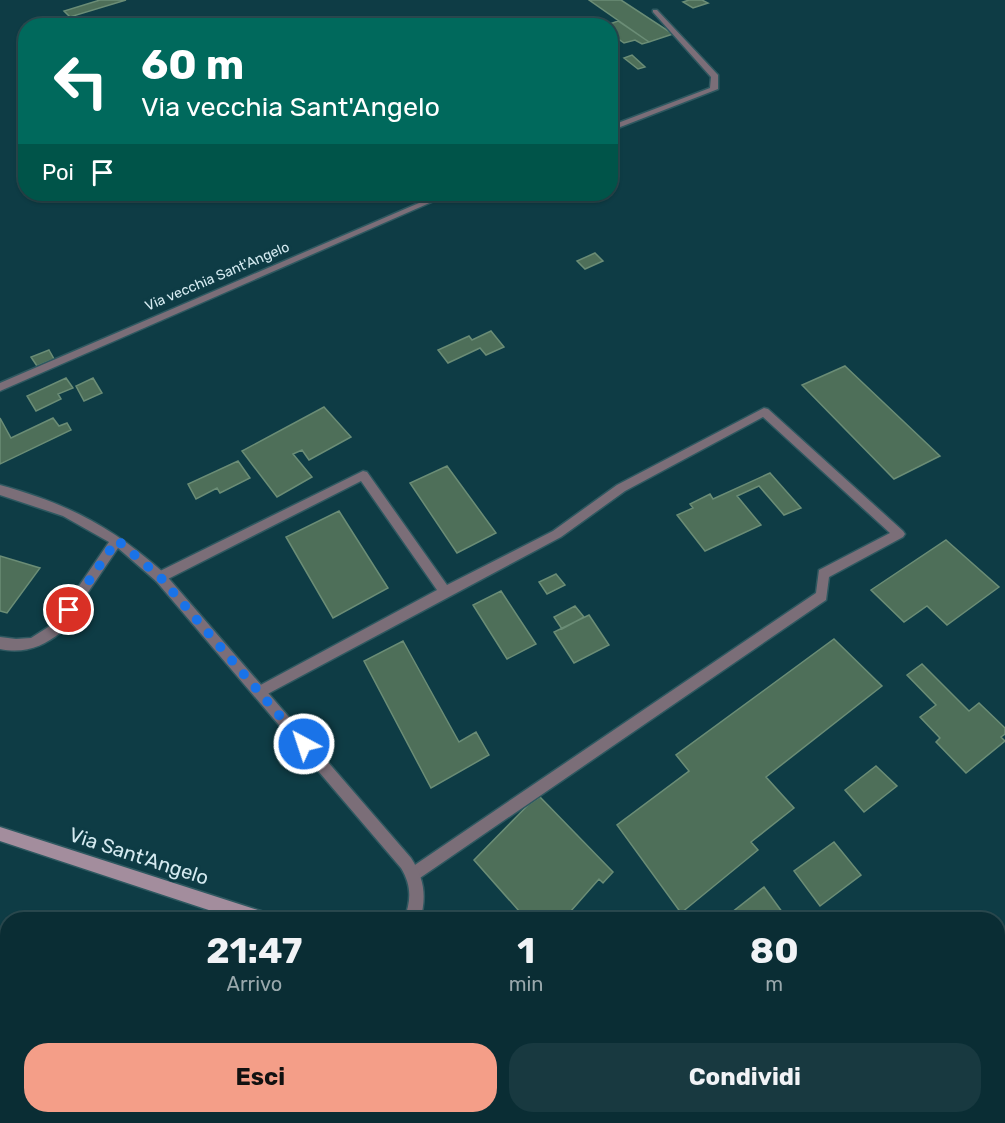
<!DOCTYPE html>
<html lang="it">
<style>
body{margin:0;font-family:Rubik,sans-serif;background:#183940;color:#f1f3f6;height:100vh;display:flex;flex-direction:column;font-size:22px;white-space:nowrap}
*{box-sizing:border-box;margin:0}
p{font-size:20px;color:#99a8ac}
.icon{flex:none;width:33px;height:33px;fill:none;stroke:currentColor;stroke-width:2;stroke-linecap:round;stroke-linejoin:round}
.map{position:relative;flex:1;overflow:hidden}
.panel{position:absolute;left:0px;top:912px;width:1005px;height:212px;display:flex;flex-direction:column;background:#0a2d34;border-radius:24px 24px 0 0;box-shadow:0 2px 4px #0004,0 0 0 2px #2a494f}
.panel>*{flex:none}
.top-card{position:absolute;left:18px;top:18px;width:600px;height:183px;border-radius:24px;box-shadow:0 2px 4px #0004,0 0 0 2px #2a494f;background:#00695c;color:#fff;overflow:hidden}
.pin{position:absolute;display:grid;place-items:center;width:51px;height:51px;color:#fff;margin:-26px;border:3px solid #fff;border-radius:50%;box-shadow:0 2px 6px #0007}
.me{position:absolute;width:66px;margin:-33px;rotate:320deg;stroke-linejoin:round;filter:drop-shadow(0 0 4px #0008)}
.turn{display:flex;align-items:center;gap:21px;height:126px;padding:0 24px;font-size:27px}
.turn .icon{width:78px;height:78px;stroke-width:2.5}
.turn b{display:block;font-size:42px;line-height:51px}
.then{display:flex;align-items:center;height:57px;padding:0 24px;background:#0003;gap:12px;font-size:22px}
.eta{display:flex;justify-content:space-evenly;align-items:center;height:102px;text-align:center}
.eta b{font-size:36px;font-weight:700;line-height:42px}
.cta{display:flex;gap:12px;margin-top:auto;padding:12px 24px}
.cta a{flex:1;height:69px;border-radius:24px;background:#f49e88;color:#111;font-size:24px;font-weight:700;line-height:69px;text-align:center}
.cta a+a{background:#183940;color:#f1f3f6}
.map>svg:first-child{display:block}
.building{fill:#4e6f59;stroke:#6b8d76;stroke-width:1.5}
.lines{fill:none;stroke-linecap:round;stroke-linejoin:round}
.lane-casing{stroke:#2e5860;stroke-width:3}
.street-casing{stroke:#2e5860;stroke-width:3}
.secondary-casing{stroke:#2e5860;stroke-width:3}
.lane{fill:#7b6e78;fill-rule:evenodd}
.street{fill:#7b6e78;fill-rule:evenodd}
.secondary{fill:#a38d9d;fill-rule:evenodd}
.route{stroke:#1a73e8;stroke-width:10;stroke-dasharray:0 18}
.labels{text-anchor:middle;stroke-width:6;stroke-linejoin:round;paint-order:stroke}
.far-street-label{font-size:14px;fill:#d4eaf0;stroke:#0e3c45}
.near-street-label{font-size:20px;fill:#d4eaf0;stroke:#0e3c45}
</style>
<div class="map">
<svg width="1005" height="1123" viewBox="0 0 1005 1123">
<rect width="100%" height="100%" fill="#0e3c45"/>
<path class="building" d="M100,0H126L70,17L64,11Z
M589,0H621L673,34L649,42Z
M689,0H702L708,3L693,8L683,2Z
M618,21L649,42L642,44L635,40L624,43L610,33V26H604Z
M632,55L645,67L638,69L624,58Z
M595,253L603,261L585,269L577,261Z
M491,331L504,347L486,355L480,348L448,363L438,350L469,336L472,340Z
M49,350L54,359L37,366L31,357Z
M845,366L940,456L894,479L802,385Z
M66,378L73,388L58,394L61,399L36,411L27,396Z
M93,378L102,393L84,401L76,386Z
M324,407L351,437L309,460L302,450L293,454L312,477L277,497L242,451Z
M0,418L11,438L53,418L59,426L67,423L71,430L0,464Z
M238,461L250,478L220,493L217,488L196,499L188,484Z
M447,466L496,533L457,553L410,483Z
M770,473L801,508L784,515L759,486L737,496L761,525L705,551L677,515L693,508L690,504L710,494L713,499Z
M339,511L388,588L333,618L286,537Z
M946,540L999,587L947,625L927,606L904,622L871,590Z
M0,556L40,568L7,613L0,611Z
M556,574L565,585L547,594L539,582Z
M501,591L536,644L507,659L473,605Z
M575,606L584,617L562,629L554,617Z
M589,615L609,645L574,663L554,632Z
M834,639L882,686L766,777L794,808L751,842L758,850L681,913L617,825L689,771L676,755Z
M403,641L459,742L476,732L489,755L431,788L364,661Z
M922,664L969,711L979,703L1005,728V734L1001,737L1005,741L966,773L936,742L940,738L920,717L936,705L907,675Z
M876,766L897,786L864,812L845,790Z
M540,797L613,872L603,883L599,879L563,920H527L474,860L528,805Z
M834,842L861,875L820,906L794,871Z
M764,887L788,920H722Z
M147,1116H263L256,1123H151Z
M301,1116H406L409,1121L407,1123H294Z
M782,1116H894L896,1118L891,1123H787Z"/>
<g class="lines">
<defs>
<path id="lane" d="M764,408L768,409L903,531L905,534L903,537L829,577L826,600L414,882L409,879L406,874L409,869L816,593L819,570L890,533L763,417L625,491L561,537L260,698L255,696L253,692L255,688L437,590L361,481L164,581L160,582L156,581L154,577L156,573L363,471L367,472L447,585L553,531L617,485Z"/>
<path id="street" d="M653,10H657L718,75V89L610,131V126L710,88L711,77L653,12Z
M440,194H450L0,391V383Z
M0,485C68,504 111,526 164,573L411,858C424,878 427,896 420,920H404C411,901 412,886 401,868L156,581L118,548L61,632C43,647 24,654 0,649V637L16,639L31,638L53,624L109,542L63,516L0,495Z"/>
<path id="secondary" d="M0,827L264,912L269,915L272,920H239L0,841Z
M589,1116H611L615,1123H593Z"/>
</defs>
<use href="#lane" class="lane-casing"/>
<use href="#street" class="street-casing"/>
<use href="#secondary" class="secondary-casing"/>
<use href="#lane" class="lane"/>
<use href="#street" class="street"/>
<use href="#secondary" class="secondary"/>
</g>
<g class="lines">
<path class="route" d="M69,610L117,540L160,577L304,744"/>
</g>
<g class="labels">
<g class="far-street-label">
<text transform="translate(217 276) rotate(-23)" y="5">Via vecchia Sant'Angelo</text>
</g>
<g class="near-street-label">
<text transform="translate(139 856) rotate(18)" y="7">Via Sant'Angelo</text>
</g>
</g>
</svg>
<div class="pin" style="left:69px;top:610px;background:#d93025"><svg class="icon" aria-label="arrive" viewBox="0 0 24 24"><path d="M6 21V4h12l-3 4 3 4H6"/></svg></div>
<svg class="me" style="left:304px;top:744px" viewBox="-20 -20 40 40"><circle r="17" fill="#1a73e8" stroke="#fff" stroke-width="3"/><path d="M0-11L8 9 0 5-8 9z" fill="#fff"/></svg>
<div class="top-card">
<div class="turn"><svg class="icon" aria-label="left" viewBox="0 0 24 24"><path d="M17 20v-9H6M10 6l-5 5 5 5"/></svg><div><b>60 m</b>Via vecchia Sant'Angelo</div></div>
<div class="then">Poi<svg class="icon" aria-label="arrive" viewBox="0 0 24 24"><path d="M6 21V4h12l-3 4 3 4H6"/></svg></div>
</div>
<section class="panel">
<div class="eta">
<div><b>21:47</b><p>Arrivo</p></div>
<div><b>1</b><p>min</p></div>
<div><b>80</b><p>m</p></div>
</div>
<div class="cta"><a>Esci</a><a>Condividi</a></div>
</section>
</div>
